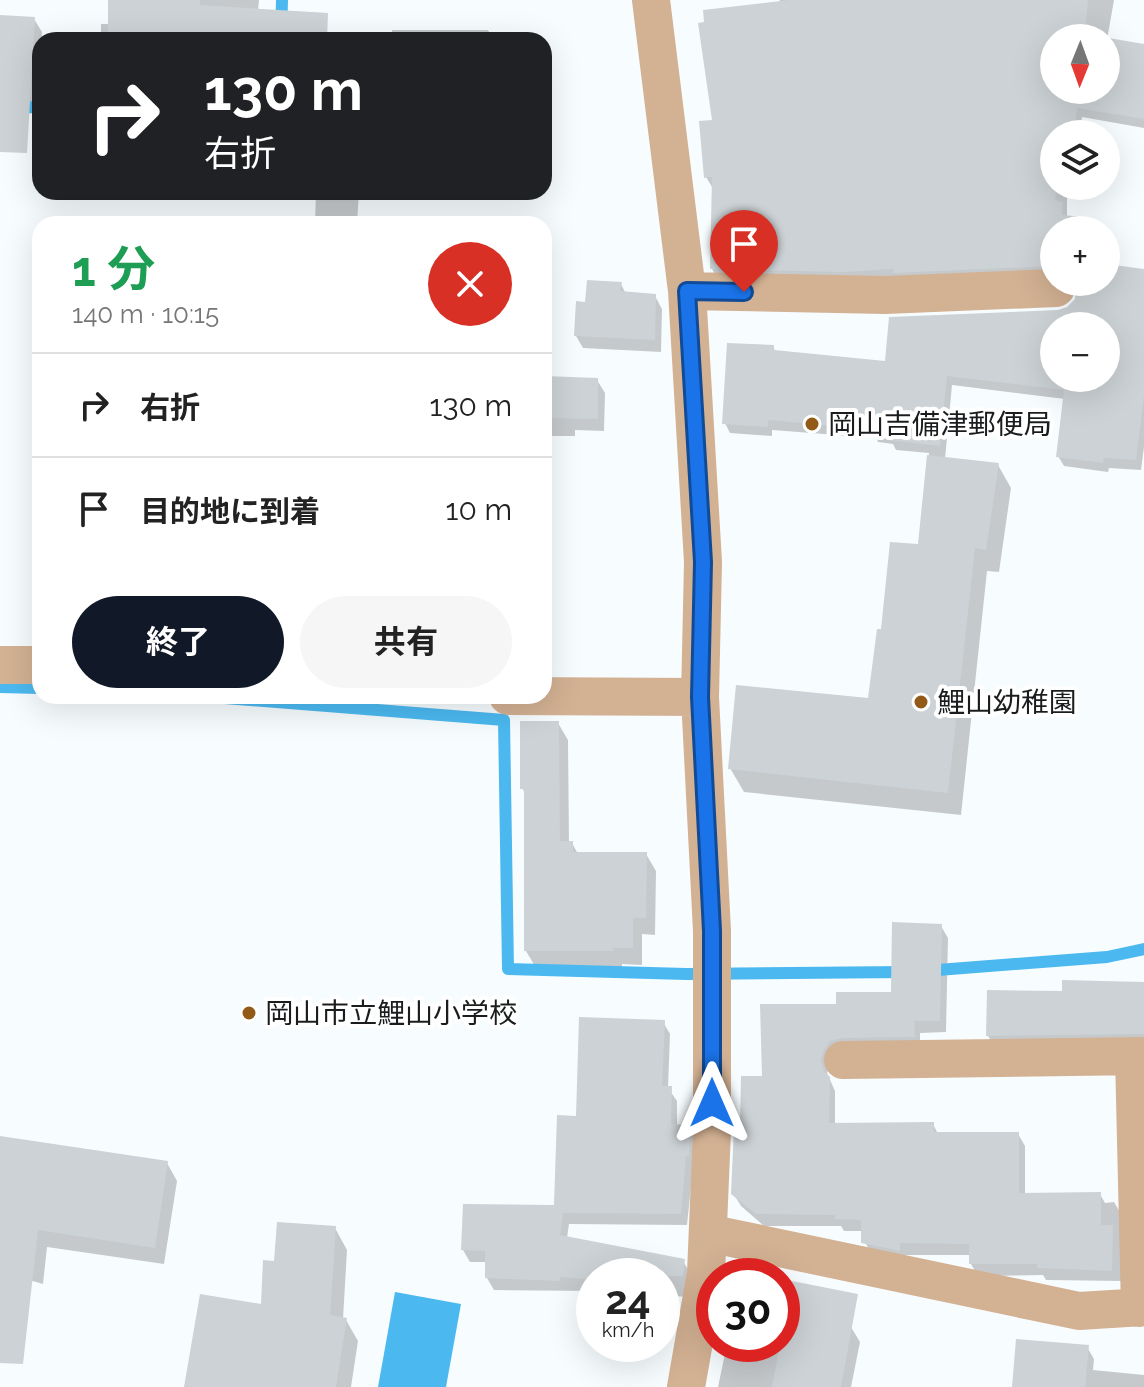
<!DOCTYPE html>
<html lang="ja">
<meta charset="utf-8">
<style>
body{margin:0;font-family:Raleway,"Noto Sans JP",sans-serif;background:#f6f6f6;color:#222;height:100vh;display:flex;flex-direction:column;font-size:30px;white-space:nowrap}
*{box-sizing:border-box;margin:0}
p{font-size:26px;color:#767676}
.icon{flex:none;width:44px;height:44px;fill:none;stroke:currentColor;stroke-width:2;stroke-linecap:round;stroke-linejoin:round}
.map{position:relative;flex:1;overflow:hidden}
.drawer{position:absolute;left:32px;top:216px;width:520px;height:488px;display:flex;flex-direction:column;background:#fff;border-radius:24px;box-shadow:0 8px 32px #0002}
.drawer>*{flex:none}
.hud{position:absolute;left:32px;top:32px;width:520px;height:168px;border-radius:24px;box-shadow:0 8px 32px #0002;background:#202124;color:#fff;overflow:hidden}
.needle{width:52px;rotate:181deg}
.tools{position:absolute;left:1040px;top:24px;display:grid;gap:16px}
.tools a{display:grid;place-items:center;width:80px;height:80px;border-radius:50%;background:#fff;box-shadow:0 8px 32px #0002;font-size:40px}
.speed{position:absolute;left:576px;top:1258px;display:flex;gap:16px;font-size:40px;font-weight:700;text-align:center}
.speed>*{display:grid;place-content:center;width:104px;height:104px;border-radius:50%;background:#fff;box-shadow:0 8px 32px #0002;line-height:1}
.speed small{font-size:20px;font-weight:400}
.speed .limit{border:12px solid #d22;background:#fff;color:#111}
.pin{position:absolute;display:grid;place-items:center;width:68px;height:68px;color:#fff;margin:-82px -34px;border-radius:50% 50% 50% 0;rotate:-45deg;box-shadow:0 0 8px #0007}
.pin .icon{rotate:45deg}
.me{position:absolute;width:88px;margin:-44px;rotate:0deg;stroke-linejoin:round;filter:drop-shadow(0 0 6px #0008)}
.turn{display:flex;align-items:center;gap:28px;height:168px;padding:0 40px;font-size:36px}
.turn .icon{width:104px;height:104px;stroke-width:2.5}
.turn b{display:block;font-size:56px;line-height:68px}
.round{display:grid;place-items:center;flex:none;width:84px;height:84px;border-radius:42px;background:#f6f6f6}
.summary{display:flex;align-items:center;justify-content:space-between;height:136px;padding:0 40px}
h1{font-size:48px;font-weight:700;line-height:60px;color:#1e9e55}
.cta{display:flex;gap:16px;margin-top:auto;padding:16px 40px}
.cta a{flex:1;height:92px;border-radius:48px;background:#111827;color:#fff;font-size:32px;font-weight:700;line-height:92px;text-align:center}
.cta a+a{background:#f6f6f6;color:#222}
ul{padding:0;list-style:none}
li{display:flex;align-items:center;gap:24px;height:104px;padding:0 40px;border-top:2px solid #e0e0e0}
li div{flex:1}
li b{display:block;font-size:30px}
li em{font-style:normal}
.map>svg:first-child{display:block}
.water{fill:#4bb9f0}
.shadow{fill:#0003;fill-rule:evenodd}
.lines{fill:none;stroke-linecap:round;stroke-linejoin:round}
.stream{stroke:#4bb9f0;stroke-width:12}
.building{fill:#ccd2d5;fill-rule:evenodd}
.street{stroke:#d3b193;stroke-width:38}
.route-casing{stroke:#114b97;stroke-width:20}
.route{stroke:#1a73e8;stroke-width:14}
.poi-dot{fill:#935917;stroke:#fff;stroke-width:3}
.labels{text-anchor:middle;stroke-width:8;stroke-linejoin:round;paint-order:stroke}
.poi-label{font-size:28px;fill:#1a1c1d;stroke:#fff;text-anchor:start}
</style>
<div class="map">
<svg width="1144" height="1387" viewBox="0 0 1144 1387">
<rect width="100%" height="100%" fill="#f7fcff"/>
<path class="water" d="M395,1292L461,1304L446,1387H378Z"/>
<path class="shadow" d="M110,0H259L258,11L273,40H101V24H110Z
M780,0H1114L1107,40L1144,46V128L1082,117L1080,134H1054V186H1067V218H1083L1090,230H1054V276L718,279L712,269V187L706,177L714,121ZM1054,38H1106V90H1054Z
M0,17L34,19L42,32L37,109L0,107Z
M392,30H488L494,40H392Z
M316,192H359L357,224H315Z
M1106,266L1144,271V447L1141,470L1109,468L1108,472L1064,466L1058,456L1065,399L952,385L945,459L998,465L1011,488L999,572L987,571L961,815L744,792L730,768L869,700L883,631L920,546L929,453L896,450L893,444L878,442L876,438L772,430V436L730,433L725,423L773,347L776,352L887,363L1070,308L1077,300L1078,282H1106ZM1054,326H1106V378H1054Z
M621,284L626,294L655,296L662,309L661,352L583,348L576,336L587,304Z
M544,378L597,380L605,393L604,431L575,430V436H544Z
M558,723L568,740L569,843H572L578,854H646L656,871L655,935L642,934V965L622,964V968H536L526,951V795L522,788Z
M941,926L948,938L946,1032L920,1033V1049L830,1063L827,1073L835,1091V1125L933,1124L938,1134H1018L1025,1146V1195L1100,1194L1105,1203L1114,1202L1121,1214L1123,1281L1046,1280L1043,1275L978,1276L971,1264V1255H872L865,1242L864,1231H844L841,1226H764L741,1206L733,1193L742,1129L764,1078L838,1005L893,994Z
M1144,983V1045L995,1047L988,1036L1064,993Z
M663,1022L670,1034L668,1088L677,1101V1126L689,1127L696,1139L687,1225L569,1224L567,1238L683,1261L690,1273L687,1297L662,1295V1276H594V1291L494,1290L487,1278V1262H470L463,1250L556,1207L578,1118Z
M0,1138L167,1163L177,1181L164,1264L47,1247L43,1284L5,1273L0,1264Z
M335,1228L347,1250L343,1319L346,1320L358,1341L351,1387H186L263,1306L276,1263Z
M736,1272L758,1276H735Z
M782,1289L786,1295L782,1313Z
M782,1314L851,1327L860,1342L851,1387H718L727,1344H782Z
M1087,1347L1094,1359L1093,1370L1144,1375V1387H1014Z"/>
<g class="lines">
<path class="stream" d="M281,40L282,0
M0,108L40,107
M0,687L40,688
M199,696L504,720L508,969L686,974L906,972
M925,971L1107,957L1144,949"/>
</g>
<path class="building" d="M108,0H200V5L328,13L327,40H108Z
M789,0H1088L1085,34L1144,44V119L1077,108L1074,132L1054,134V186H1057L1055,200L1063,202L1062,215L1084,217V222H1087V230H1054V266L893,273L894,269L844,272L710,269L712,177L704,178L699,121L712,120L698,23L704,22L703,10ZM1054,38H1106V90H1054Z
M0,15L35,17L27,153L0,152Z
M1106,264L1144,269V396L1136,460L1104,458L1103,463L1056,457L1064,390L947,376L940,446L888,440L889,435L870,433V429L768,420V427L722,424L727,343L774,345V350L885,361L889,317L1058,310L1067,307L1075,299L1076,282H1106ZM1054,326H1106V378H1054Z
M587,280L622,282L620,291L656,294L655,340L574,336L576,301L585,302Z
M544,376L598,378V419L544,418Z
M927,455L999,463L986,550L975,548L948,793L728,769L736,685L868,698L877,629H881L890,542L918,544Z
M520,721H559L560,841H573V852H647L646,918H633V948H613L614,951H524V789H520Z
M892,922L942,924L940,1021H914L915,1037L843,1038L830,1041L824,1050L821,1060L824,1071L830,1077L829,1123L934,1122V1132H1019V1193L1101,1192V1225H1113L1112,1271L1037,1268V1264H969V1244L900,1243V1251L861,1243V1220L835,1219V1215L756,1214L731,1194L734,1127H740L741,1076H762L760,1004H836V992H891Z
M1062,980L1144,982V1034L986,1036L987,990L1062,991Z
M579,1017L665,1020L662,1086H672L671,1124L690,1125L689,1157L686,1155L681,1214L563,1213L560,1235L685,1259L683,1276H594V1280L560,1277V1281L485,1278V1251L461,1250L463,1204L554,1205L557,1115L576,1116Z
M0,1136L168,1161L155,1248L38,1230L23,1364L0,1363Z
M277,1222L336,1226L330,1315L347,1318L336,1387H184L200,1294L261,1304L263,1260L274,1261Z
M792,1281L858,1294L841,1387H772Z
M1016,1339L1089,1345L1085,1387H1012Z"/>
<g class="lines">
<path class="street" d="M651,0L687,291L703,562L700,697L712,931V1131L706,1273L686,1387
M687,291L885,295L1056,288
M0,665H40
M508,696L700,697
M1134,1056L1140,1308
M843,1060L1144,1056
M708,1233L1079,1311L1144,1307"/>
</g>
<g class="lines">
<defs>
<path id="route" d="M712,1103V931L700,697L703,562L687,291L744,292"/>
</defs>
<use href="#route" class="route-casing"/>
<use href="#route" class="route"/>
</g>
<g class="poi-dot">
<circle cx="812" cy="424" r="8"/>
<circle cx="921" cy="702" r="8"/>
<circle cx="249" cy="1013" r="8"/>
</g>
<g class="labels">
<g class="poi-label">
<text x="828" y="434">岡山吉備津郵便局</text>
<text x="937" y="712">鯉山幼稚園</text>
<text x="265" y="1023">岡山市立鯉山小学校</text>
</g>
</g>
</svg>
<div class="tools">
<a><svg class="needle" viewBox="-14 -14 28 28"><path d="M0-13l5 13h-10z" fill="#e53935"/><path d="M0 13l5-13h-10z" fill="#767676"/></svg></a>
<a><svg class="icon" aria-label="layers" viewBox="0 0 24 24"><path d="M12 4l9 5-9 5-9-5zM3 14l9 5 9-5"/></svg></a>
<a>+</a>
<a>−</a>
</div>
<div class="speed"><div>24<small>km/h</small></div><div class="limit">30</div></div>
<div class="pin" style="left:744px;top:292px;background:#d93025"><svg class="icon" aria-label="arrive" viewBox="0 0 24 24"><path d="M6 21V4h12l-3 4 3 4H6"/></svg></div>
<svg class="me" style="left:712px;top:1103px" viewBox="-20 -20 40 40"><path d="M0-17L14 15 0 8-14 15z" fill="#1a73e8" stroke="#fff" stroke-width="4"/></svg>
<div class="hud">
<div class="turn"><svg class="icon" aria-label="right" viewBox="0 0 24 24"><path d="M7 20v-9h11M14 6l5 5-5 5"/></svg><div><b>130 m</b>右折</div></div>
</div>
<section class="drawer">
<div class="summary"><div><h1>1 分</h1><p>140 m · 10:15</p></div><a class="round" style="background:#d93025;color:#fff"><svg class="icon" aria-label="close" viewBox="0 0 24 24"><path d="M6 6l12 12M18 6L6 18"/></svg></a></div>
<ul>
<li><svg class="icon" aria-label="right" viewBox="0 0 24 24"><path d="M7 20v-9h11M14 6l5 5-5 5"/></svg><div><b>右折</b></div><em>130 m</em></li>
<li><svg class="icon" aria-label="arrive" viewBox="0 0 24 24"><path d="M6 21V4h12l-3 4 3 4H6"/></svg><div><b>目的地に到着</b></div><em>10 m</em></li>
</ul>
<div class="cta"><a>終了</a><a>共有</a></div>
</section>
</div>
